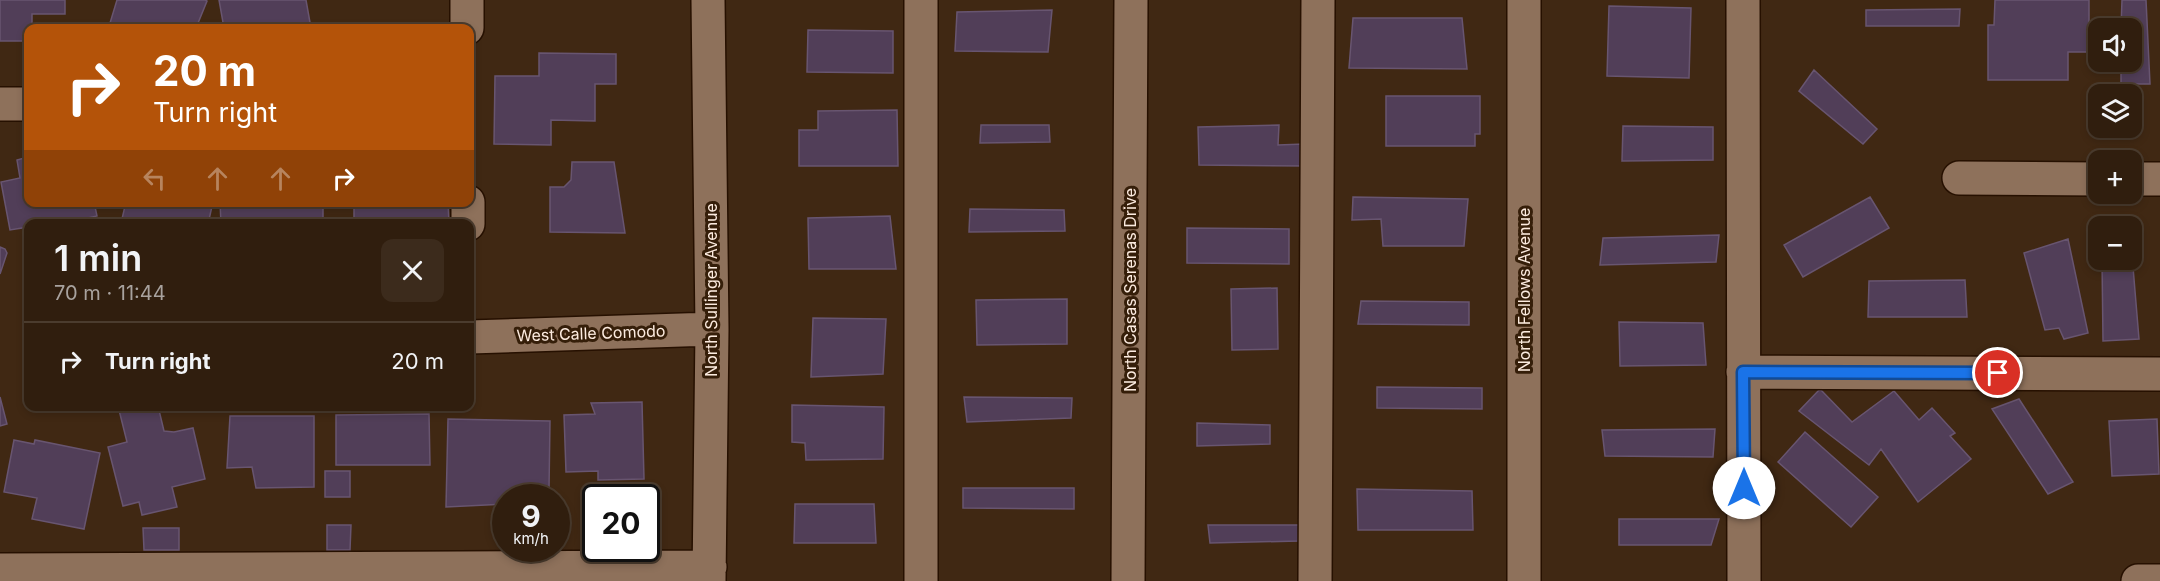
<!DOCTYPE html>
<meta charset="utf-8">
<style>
body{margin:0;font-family:Inter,sans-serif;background:#3c2b1c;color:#f1f3f6;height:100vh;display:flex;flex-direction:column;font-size:22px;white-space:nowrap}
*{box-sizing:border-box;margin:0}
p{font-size:20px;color:#a8a29e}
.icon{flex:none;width:33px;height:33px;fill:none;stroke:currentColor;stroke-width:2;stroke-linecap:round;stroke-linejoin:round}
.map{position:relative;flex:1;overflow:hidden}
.details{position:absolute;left:24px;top:219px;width:450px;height:192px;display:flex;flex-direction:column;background:#301e0e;border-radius:12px;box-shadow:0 3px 9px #0003,0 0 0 2px #4b3c2e}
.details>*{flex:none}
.guide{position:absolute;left:24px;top:24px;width:450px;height:183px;border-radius:12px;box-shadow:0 3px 9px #0003,0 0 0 2px #4b3c2e;background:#b45309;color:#fff;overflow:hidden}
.tools{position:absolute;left:2088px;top:18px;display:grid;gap:12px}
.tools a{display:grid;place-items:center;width:54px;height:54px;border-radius:12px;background:#301e0e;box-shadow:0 3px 9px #0003,0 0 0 2px #4b3c2e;font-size:30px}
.speed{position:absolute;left:492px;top:484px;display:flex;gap:12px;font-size:30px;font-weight:700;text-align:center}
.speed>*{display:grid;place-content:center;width:78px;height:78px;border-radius:50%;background:#301e0e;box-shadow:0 3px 9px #0003,0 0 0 2px #4b3c2e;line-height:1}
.speed small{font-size:15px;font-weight:400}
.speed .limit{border:3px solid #111;border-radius:9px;background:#fff;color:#111}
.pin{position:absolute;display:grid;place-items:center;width:51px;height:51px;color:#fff;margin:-26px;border:3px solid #fff;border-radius:50%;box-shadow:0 2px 6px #0007}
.me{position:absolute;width:66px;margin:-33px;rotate:0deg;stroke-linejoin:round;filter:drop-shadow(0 0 4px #0008)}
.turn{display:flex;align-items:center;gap:21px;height:126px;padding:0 30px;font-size:27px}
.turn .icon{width:78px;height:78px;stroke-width:2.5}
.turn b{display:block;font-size:42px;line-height:51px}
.lanes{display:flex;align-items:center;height:57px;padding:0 30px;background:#0003;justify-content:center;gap:30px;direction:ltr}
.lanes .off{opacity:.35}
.round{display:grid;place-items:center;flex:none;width:63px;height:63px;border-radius:12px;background:#3c2b1c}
.summary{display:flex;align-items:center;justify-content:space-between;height:102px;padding:0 30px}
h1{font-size:36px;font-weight:600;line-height:45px}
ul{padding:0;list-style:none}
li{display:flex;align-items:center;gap:18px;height:78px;padding:0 30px;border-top:2px solid #4b3c2e}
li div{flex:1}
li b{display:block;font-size:22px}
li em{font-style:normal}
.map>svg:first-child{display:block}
.building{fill:#513e58;stroke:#685570;stroke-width:1.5}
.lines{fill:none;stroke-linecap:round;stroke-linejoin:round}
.minor-casing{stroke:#261000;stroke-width:36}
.minor{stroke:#8e715b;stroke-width:33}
.route-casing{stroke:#114b97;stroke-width:15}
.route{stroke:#1a73e8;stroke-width:10}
.labels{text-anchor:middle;stroke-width:6;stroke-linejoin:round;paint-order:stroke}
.street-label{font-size:16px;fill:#fcebdf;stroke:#351e09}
</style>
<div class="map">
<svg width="2160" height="581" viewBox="0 0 2160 581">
<rect width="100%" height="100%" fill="#402813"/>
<path class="building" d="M0,0H65V14H32V28H28V41H0Z
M117,0H205L207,1L196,28H123L110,23Z
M219,0H306L311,28H224Z
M1995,0H2089V52H2068V80H1988V25H1994Z
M2122,0H2146L2150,84H2121V62H2132V28H2121Z
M1609,6L1691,8L1689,78L1607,76Z
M1960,9L1959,26H1866V10Z
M1052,10L1048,52L955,51L957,12Z
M1353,18H1462L1467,69L1349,68Z
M808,30L893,31V73L807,72Z
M539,53L616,54V84H595V121L551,120V145L494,144L495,76H539Z
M1814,70L1877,129L1863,144L1799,91Z
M1386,96H1480V134H1475V146H1386Z
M897,110L898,166H799V130H818V111Z
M981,125H1049L1050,142L980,143Z
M1279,125L1278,145L1304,144L1306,166L1199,165L1198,127Z
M1623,126L1713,127V160L1622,161Z
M28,157V202H94L97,216L61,224H28V227L10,230L1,182L20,178L17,160Z
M572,162H614L625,233L550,232V187H564L571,180Z
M1353,197L1468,199L1464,246H1383L1381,219L1352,220Z
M1870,197L1889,228L1803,277L1784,245Z
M126,202H213L208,224H124L121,223Z
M220,202H323V224H221Z
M354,202H448L449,224H354Z
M970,209L1064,210L1065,231L969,232Z
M890,216L896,269H809L808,218Z
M1187,228L1289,229V264L1187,263Z
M1719,235L1716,262L1600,265L1603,238Z
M2068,239L2088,333L2064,339L2059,328L2045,330L2024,253Z
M0,247L5,249L7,253L0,274Z
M2132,255L2139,339L2103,341L2102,260H2132Z
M1965,280L1967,317H1868L1869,281Z
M1277,288L1278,349L1232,350L1231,289Z
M1067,299V344L977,345L976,300Z
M1361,301L1469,302V325L1358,324Z
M813,318L886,319L883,374L811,377Z
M1619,322L1703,323L1706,365L1620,366Z
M1377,387L1482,388V409L1377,408Z
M1820,389L1852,422L1894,391L1919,420L1932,408L1955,433L1950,436L1971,459L1918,502L1881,449L1869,465L1799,411Z
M0,397L7,424L0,426Z
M964,397L1072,398L1071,418L967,422Z
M2019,399L2073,482L2048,494L1992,409Z
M642,402L644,479L598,480V471L566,472L564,415L595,414L591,403Z
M792,405L884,407L883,459L806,460L805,443L792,442Z
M133,406H158L164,431L174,432L193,428L205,479L172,487L177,507L142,515L139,502L123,506L108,447L127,442L119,410Z
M429,414L430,465H336V415Z
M230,416H314V487L256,488L252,467L227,468Z
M448,419L550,421L549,490L523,491V498H506V504L446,507Z
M2157,419L2159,474L2112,476L2109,421Z
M1197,423L1270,425V444L1197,446Z
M1715,429L1713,457L1605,456L1602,430Z
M1805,432L1878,497L1851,527L1778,462Z
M14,440L34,444L35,440L100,453L84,529L32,519L37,498L4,492Z
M325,471H350V497H325Z
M963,488H1074V509L963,508Z
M1357,489L1472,491L1473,530H1358Z
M795,504H874L876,543H794Z
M1619,519H1719L1711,545H1619Z
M327,525H351L350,550H327Z
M1208,525H1299L1298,541L1210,543Z
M143,528H179V550H144Z"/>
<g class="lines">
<defs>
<path id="minor" d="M467,0V28
M708,0L712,329L709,581
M921,0V581
M1524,0V581
M1743,0L1744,581
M0,104H28
M1959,178L2098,179
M2132,179H2160
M468,202V224
M470,337L712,329
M1743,372L2160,374
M0,570L710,567
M1128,581L1131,0
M1315,581L1318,0
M2138,581H2160"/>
</defs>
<use href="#minor" class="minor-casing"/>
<use href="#minor" class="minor"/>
</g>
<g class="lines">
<defs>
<path id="route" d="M1744,488L1743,372L1998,373"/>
</defs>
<use href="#route" class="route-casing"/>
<use href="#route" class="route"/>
</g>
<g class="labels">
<g class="street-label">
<text transform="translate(711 290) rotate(-90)" y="6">North Sullinger Avenue</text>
<text transform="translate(1130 290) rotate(-90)" y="6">North Casas Serenas Drive</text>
<text transform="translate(1524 290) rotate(-90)" y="6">North Fellows Avenue</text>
<text transform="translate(591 333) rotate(-2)" y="6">West Calle Comodo</text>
</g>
</g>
</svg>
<div class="tools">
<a><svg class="icon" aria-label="sound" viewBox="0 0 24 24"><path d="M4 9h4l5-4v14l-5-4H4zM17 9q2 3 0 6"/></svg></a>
<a><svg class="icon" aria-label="layers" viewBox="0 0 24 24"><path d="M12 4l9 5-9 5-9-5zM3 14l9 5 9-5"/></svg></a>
<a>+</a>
<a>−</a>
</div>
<div class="speed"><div>9<small>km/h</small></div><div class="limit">20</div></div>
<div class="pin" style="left:1998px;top:373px;background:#d93025"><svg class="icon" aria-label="arrive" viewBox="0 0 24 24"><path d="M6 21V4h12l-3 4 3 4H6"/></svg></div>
<svg class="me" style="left:1744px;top:488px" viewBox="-20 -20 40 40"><circle r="19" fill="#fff"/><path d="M0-13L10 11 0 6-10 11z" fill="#1a73e8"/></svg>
<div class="guide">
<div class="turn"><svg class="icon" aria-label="right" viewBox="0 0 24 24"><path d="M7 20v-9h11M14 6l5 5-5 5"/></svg><div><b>20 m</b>Turn right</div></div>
<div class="lanes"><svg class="icon off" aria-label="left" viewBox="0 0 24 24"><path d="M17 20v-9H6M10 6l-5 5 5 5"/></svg><svg class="icon off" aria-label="ahead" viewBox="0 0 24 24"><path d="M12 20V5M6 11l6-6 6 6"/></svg><svg class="icon off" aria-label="ahead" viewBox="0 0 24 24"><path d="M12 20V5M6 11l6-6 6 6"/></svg><svg class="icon" aria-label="right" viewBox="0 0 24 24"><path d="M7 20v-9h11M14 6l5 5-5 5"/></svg></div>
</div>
<section class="details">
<div class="summary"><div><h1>1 min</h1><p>70 m · 11:44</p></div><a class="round"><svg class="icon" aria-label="close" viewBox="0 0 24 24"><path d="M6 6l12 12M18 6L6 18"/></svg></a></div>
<ul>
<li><svg class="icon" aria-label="right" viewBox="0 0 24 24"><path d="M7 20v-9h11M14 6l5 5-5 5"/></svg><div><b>Turn right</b></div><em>20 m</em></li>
</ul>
</section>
</div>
